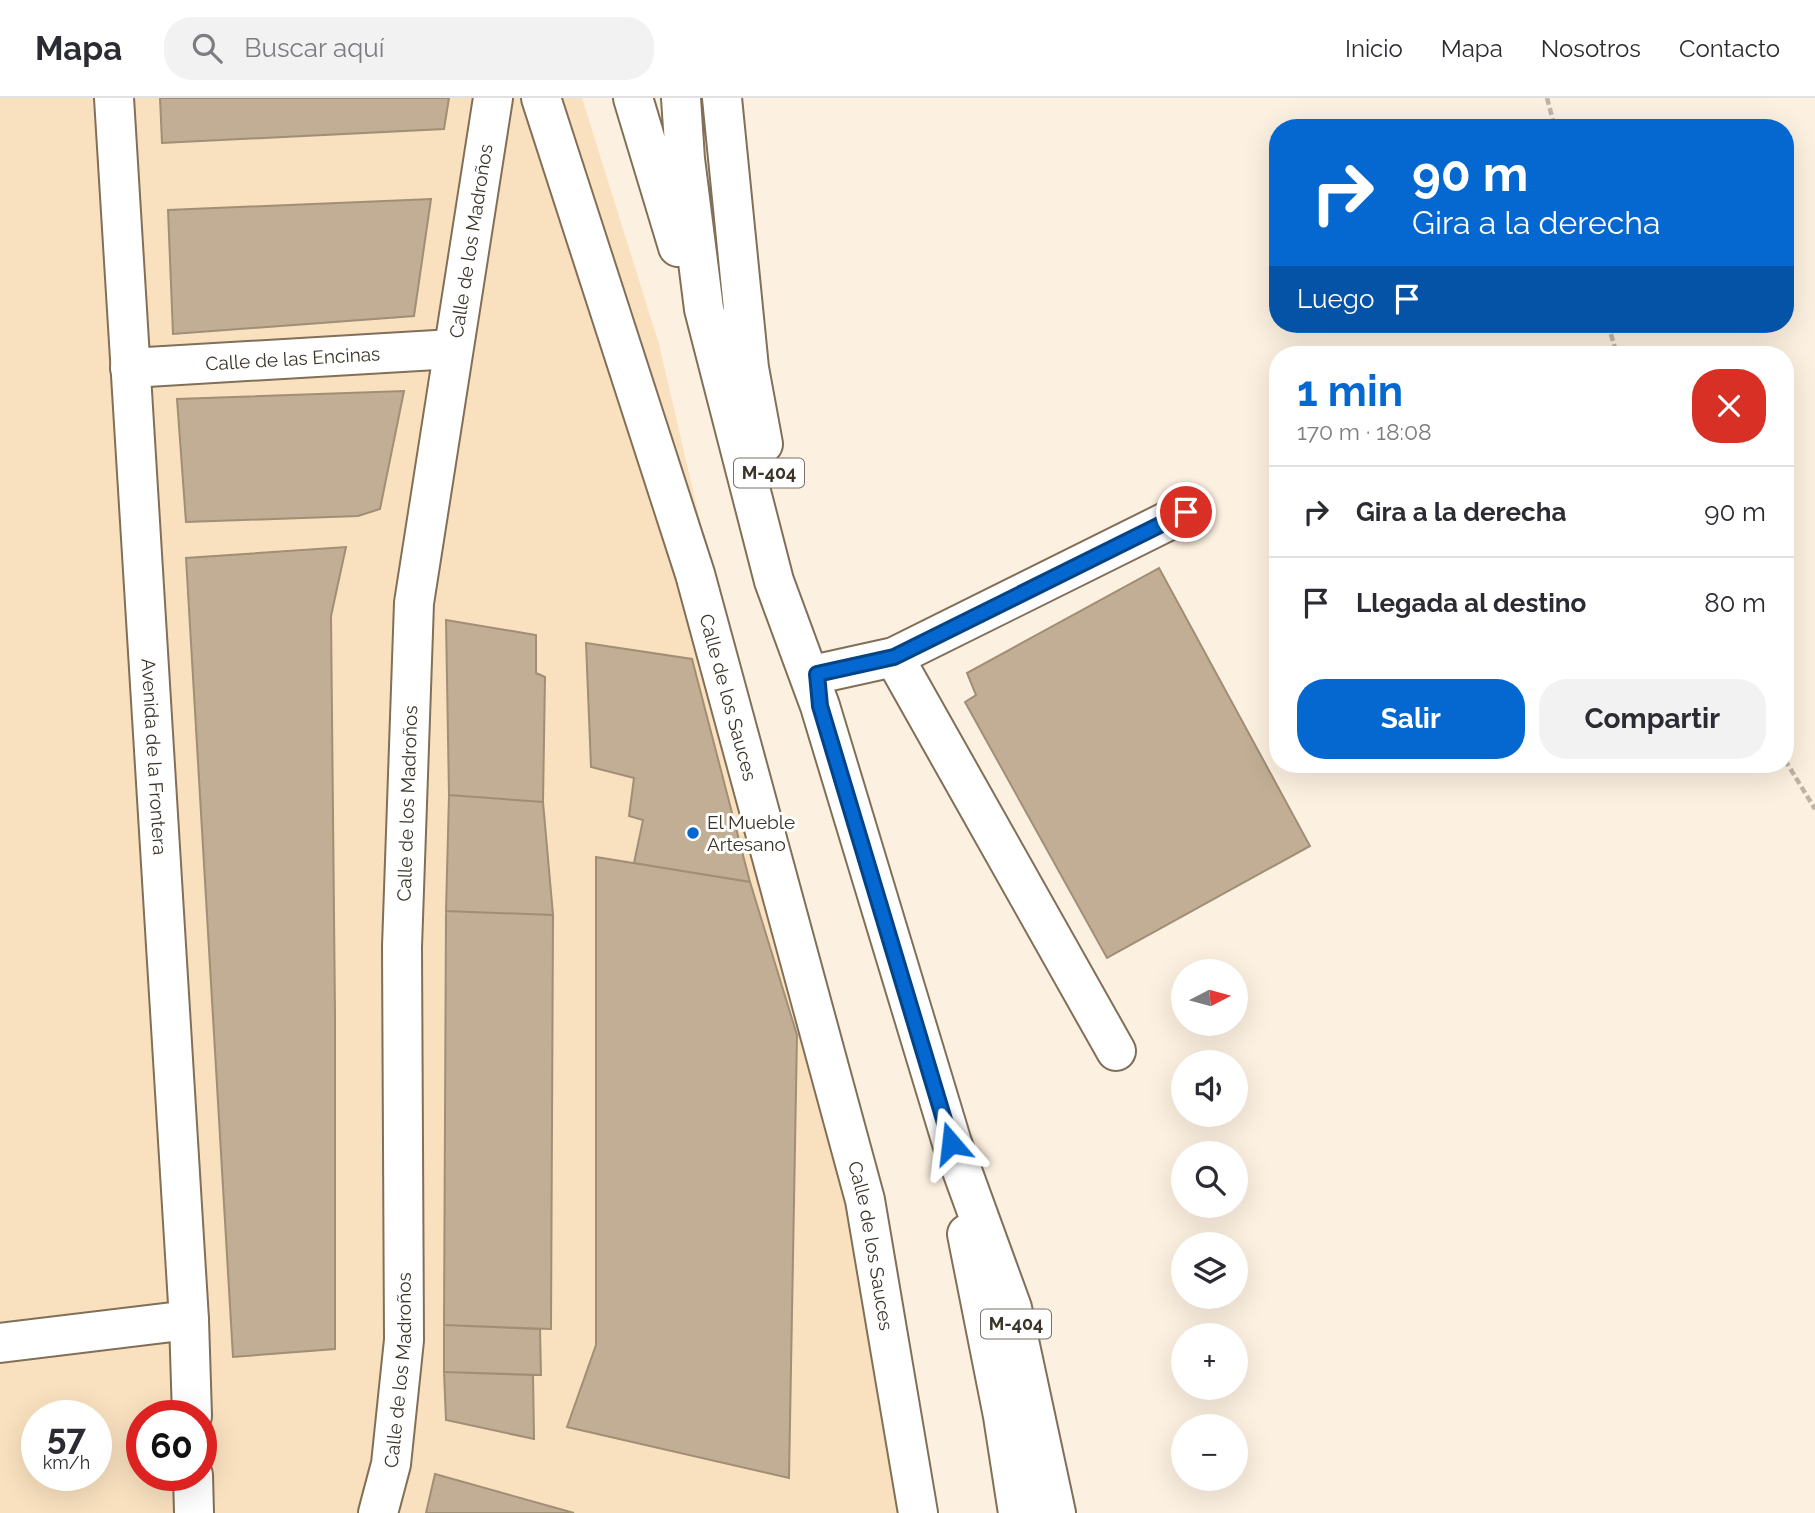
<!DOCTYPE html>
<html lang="es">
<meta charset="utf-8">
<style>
body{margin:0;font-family:Raleway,sans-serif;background:#f2f2f3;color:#2b2b33;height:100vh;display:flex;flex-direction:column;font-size:26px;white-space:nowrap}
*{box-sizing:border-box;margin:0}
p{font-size:23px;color:#7c7c81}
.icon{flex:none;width:38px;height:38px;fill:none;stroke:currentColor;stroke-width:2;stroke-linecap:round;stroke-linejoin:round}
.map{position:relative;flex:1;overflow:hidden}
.sheet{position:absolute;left:1269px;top:248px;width:525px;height:427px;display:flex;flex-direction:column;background:#fff;border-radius:28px;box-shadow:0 7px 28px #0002}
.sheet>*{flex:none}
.guide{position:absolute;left:1269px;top:21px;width:525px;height:214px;border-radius:28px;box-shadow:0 7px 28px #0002;background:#0568d0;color:#fff;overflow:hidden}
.needle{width:46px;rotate:84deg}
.controls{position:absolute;left:1171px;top:861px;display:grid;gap:14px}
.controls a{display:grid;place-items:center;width:77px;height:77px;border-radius:50%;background:#fff;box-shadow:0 7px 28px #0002;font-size:35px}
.speed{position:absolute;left:21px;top:1302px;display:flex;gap:14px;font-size:35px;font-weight:700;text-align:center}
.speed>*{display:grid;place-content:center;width:91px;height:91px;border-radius:50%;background:#fff;box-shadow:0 7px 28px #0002;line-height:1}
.speed small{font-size:18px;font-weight:400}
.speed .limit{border:10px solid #d22;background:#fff;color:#111}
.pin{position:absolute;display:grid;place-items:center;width:60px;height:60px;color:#fff;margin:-30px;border:4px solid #fff;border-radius:50%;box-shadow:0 2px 7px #0007}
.me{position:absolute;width:77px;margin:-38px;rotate:343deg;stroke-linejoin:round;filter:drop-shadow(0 0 5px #0008)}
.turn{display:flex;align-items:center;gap:24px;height:147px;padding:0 28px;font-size:32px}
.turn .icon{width:91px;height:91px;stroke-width:2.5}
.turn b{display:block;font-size:49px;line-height:60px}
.then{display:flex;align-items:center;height:66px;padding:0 28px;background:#0003;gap:14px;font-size:26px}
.round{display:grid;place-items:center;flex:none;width:74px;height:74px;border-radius:28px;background:#f2f2f3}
.overview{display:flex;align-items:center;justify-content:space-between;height:119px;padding:0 28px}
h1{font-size:42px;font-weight:700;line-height:52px;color:#0568d0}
.button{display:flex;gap:14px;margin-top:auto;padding:14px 28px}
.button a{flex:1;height:80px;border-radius:28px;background:#0568d0;color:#fff;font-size:28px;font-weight:700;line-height:80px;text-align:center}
.button a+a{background:#f2f2f3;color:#2b2b33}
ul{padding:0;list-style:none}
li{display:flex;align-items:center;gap:21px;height:91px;padding:0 28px;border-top:2px solid #e1e1e2}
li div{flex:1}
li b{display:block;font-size:26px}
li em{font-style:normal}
header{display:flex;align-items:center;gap:42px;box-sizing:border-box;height:98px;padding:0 35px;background:#fff;border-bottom:2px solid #e1e1e2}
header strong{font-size:33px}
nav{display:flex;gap:38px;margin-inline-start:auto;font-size:24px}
.search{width:490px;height:63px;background:#f2f2f3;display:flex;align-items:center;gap:18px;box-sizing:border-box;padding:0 24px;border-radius:28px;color:#7c7c81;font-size:26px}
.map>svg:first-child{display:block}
.built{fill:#f9e1bf;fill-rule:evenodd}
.building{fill:#c1ae94;stroke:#a08e75;stroke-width:2}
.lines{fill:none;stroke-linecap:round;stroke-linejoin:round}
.minor-casing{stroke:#816f57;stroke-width:42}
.major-casing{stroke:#816f57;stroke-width:42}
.path{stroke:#beb4a6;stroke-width:4.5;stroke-dasharray:7 3.5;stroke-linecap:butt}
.minor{stroke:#fff;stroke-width:38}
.major{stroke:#fff;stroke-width:38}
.route-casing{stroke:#034487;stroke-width:18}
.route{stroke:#0568d0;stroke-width:12}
.poi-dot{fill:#0568d0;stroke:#fff;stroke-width:2.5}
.labels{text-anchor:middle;stroke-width:6;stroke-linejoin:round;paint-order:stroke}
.shield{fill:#fff;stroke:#767169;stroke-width:2}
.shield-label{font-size:18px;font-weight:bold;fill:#3b3429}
.street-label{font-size:19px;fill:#3b3429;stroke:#fff}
.poi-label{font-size:19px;fill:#3b3429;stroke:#fff;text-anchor:start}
</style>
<header>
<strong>Mapa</strong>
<div class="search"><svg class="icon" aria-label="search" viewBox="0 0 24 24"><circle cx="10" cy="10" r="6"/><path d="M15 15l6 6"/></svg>Buscar aquí</div>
<nav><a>Inicio</a><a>Mapa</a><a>Nosotros</a><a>Contacto</a></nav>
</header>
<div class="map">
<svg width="1815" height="1415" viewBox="0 0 1815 1415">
<rect width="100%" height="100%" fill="#fcf0e0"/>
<path class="built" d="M0,0H582L659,246L930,1415H0ZM37,1318H96V1377H37ZM142,1318H201V1377H142Z"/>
<path class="building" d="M160,0H449L444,31L162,45Z
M431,101L414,218L173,236L168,112Z
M404,293L380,411L358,418L186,424L177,301Z
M346,449L331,518L335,915V1251L233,1259L186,460Z
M1159,470L1310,748L1107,860L965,604L976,597L967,575Z
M446,522L536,537V575L545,579L543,704L449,697Z
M586,545L692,561L750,784L634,765L643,722L629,718L634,680L591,669Z
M449,697L543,704L553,817L446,813Z
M596,759L750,784L797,937L789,1380L567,1329L596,1247Z
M446,813L553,817L551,1231L444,1227Z
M444,1227L540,1231L541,1277L444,1274Z
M444,1274L533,1277L534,1341L446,1322Z
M435,1376L574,1415H426Z"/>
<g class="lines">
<defs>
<g id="minor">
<path id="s1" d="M114,0L189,1222L192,1318"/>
<path id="s2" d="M541,0L695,476L865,1102L918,1415"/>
<path id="s3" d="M130,270L453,251"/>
<path d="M894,559L1116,953"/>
<path d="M817,576L894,559L1186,414"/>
<path d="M0,1245L189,1222"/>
<path d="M193,1377L194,1415"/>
<path id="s4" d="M378,1415L391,1366L404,1242L402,849L414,505L493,0"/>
</g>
<path id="major" d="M633,0L678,149
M681,0L685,61L704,211L774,483L820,608L952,1045L1012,1210L1056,1415
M722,0L749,270L763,346
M967,1136L1003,1318L1018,1415"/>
</defs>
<use href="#minor" class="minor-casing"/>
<use href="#major" class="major-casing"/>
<path class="path" d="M1547,0L1555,30
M1608,226L1617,257
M1785,662L1815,711"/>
<use href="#minor" class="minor"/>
<use href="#major" class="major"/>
</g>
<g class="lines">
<defs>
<path id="route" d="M951,1045L820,608L817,576L894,559L1186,414"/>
</defs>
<use href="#route" class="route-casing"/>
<use href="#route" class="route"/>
</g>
<circle class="poi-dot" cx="693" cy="735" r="7"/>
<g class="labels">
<g class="shield">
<rect x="734" y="360.5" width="70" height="29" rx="5"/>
<rect x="981" y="1211.5" width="70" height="29" rx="5"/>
</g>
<g class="shield-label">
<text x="769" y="381">M-404</text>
<text x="1016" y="1232">M-404</text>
</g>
<g class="street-label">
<text dy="7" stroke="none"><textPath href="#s4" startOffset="1279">Calle de los Madroños</textPath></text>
<text dy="7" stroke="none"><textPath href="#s3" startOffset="163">Calle de las Encinas</textPath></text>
<text dy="7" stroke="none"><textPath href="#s2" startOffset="628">Calle de los Sauces</textPath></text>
<text dy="7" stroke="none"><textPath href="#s1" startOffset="660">Avenida de la Frontera</textPath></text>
<text dy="7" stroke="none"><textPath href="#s4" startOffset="712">Calle de los Madroños</textPath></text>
<text dy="7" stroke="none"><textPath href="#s2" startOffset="1195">Calle de los Sauces</textPath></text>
<text dy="7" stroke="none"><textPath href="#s4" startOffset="145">Calle de los Madroños</textPath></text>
</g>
<g class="poi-label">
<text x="707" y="731">El Mueble<tspan x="707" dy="22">Artesano</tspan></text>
</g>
</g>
</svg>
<div class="controls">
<a><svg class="needle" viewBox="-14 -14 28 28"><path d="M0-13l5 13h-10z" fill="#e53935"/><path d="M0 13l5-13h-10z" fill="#7c7c81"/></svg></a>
<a><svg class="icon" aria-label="sound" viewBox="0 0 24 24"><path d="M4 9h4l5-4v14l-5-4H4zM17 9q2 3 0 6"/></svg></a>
<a><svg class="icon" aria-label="search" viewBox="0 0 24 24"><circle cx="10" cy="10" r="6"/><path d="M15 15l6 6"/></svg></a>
<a><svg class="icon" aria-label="layers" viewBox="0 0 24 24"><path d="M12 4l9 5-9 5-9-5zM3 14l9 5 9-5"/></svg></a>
<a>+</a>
<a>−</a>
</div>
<div class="speed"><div>57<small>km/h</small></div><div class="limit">60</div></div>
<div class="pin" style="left:1186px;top:414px;background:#d93025"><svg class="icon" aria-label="arrive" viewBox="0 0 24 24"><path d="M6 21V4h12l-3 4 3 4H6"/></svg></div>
<svg class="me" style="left:951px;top:1045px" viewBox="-20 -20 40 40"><path d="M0-17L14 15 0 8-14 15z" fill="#0568d0" stroke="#fff" stroke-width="4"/></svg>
<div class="guide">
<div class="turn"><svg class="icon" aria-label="right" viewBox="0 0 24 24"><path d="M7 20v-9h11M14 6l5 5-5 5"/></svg><div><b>90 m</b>Gira a la derecha</div></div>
<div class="then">Luego<svg class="icon" aria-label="arrive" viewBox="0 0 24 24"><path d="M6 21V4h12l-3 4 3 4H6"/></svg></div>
</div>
<section class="sheet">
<div class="overview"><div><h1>1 min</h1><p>170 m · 18:08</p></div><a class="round" style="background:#d93025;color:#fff"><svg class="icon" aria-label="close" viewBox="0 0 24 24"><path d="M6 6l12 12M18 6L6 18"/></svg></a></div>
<ul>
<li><svg class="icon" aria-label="right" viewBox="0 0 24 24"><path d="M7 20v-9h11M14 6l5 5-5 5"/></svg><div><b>Gira a la derecha</b></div><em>90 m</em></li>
<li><svg class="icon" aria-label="arrive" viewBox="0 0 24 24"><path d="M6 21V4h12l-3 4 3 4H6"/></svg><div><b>Llegada al destino</b></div><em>80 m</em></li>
</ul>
<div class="button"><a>Salir</a><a>Compartir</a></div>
</section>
</div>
